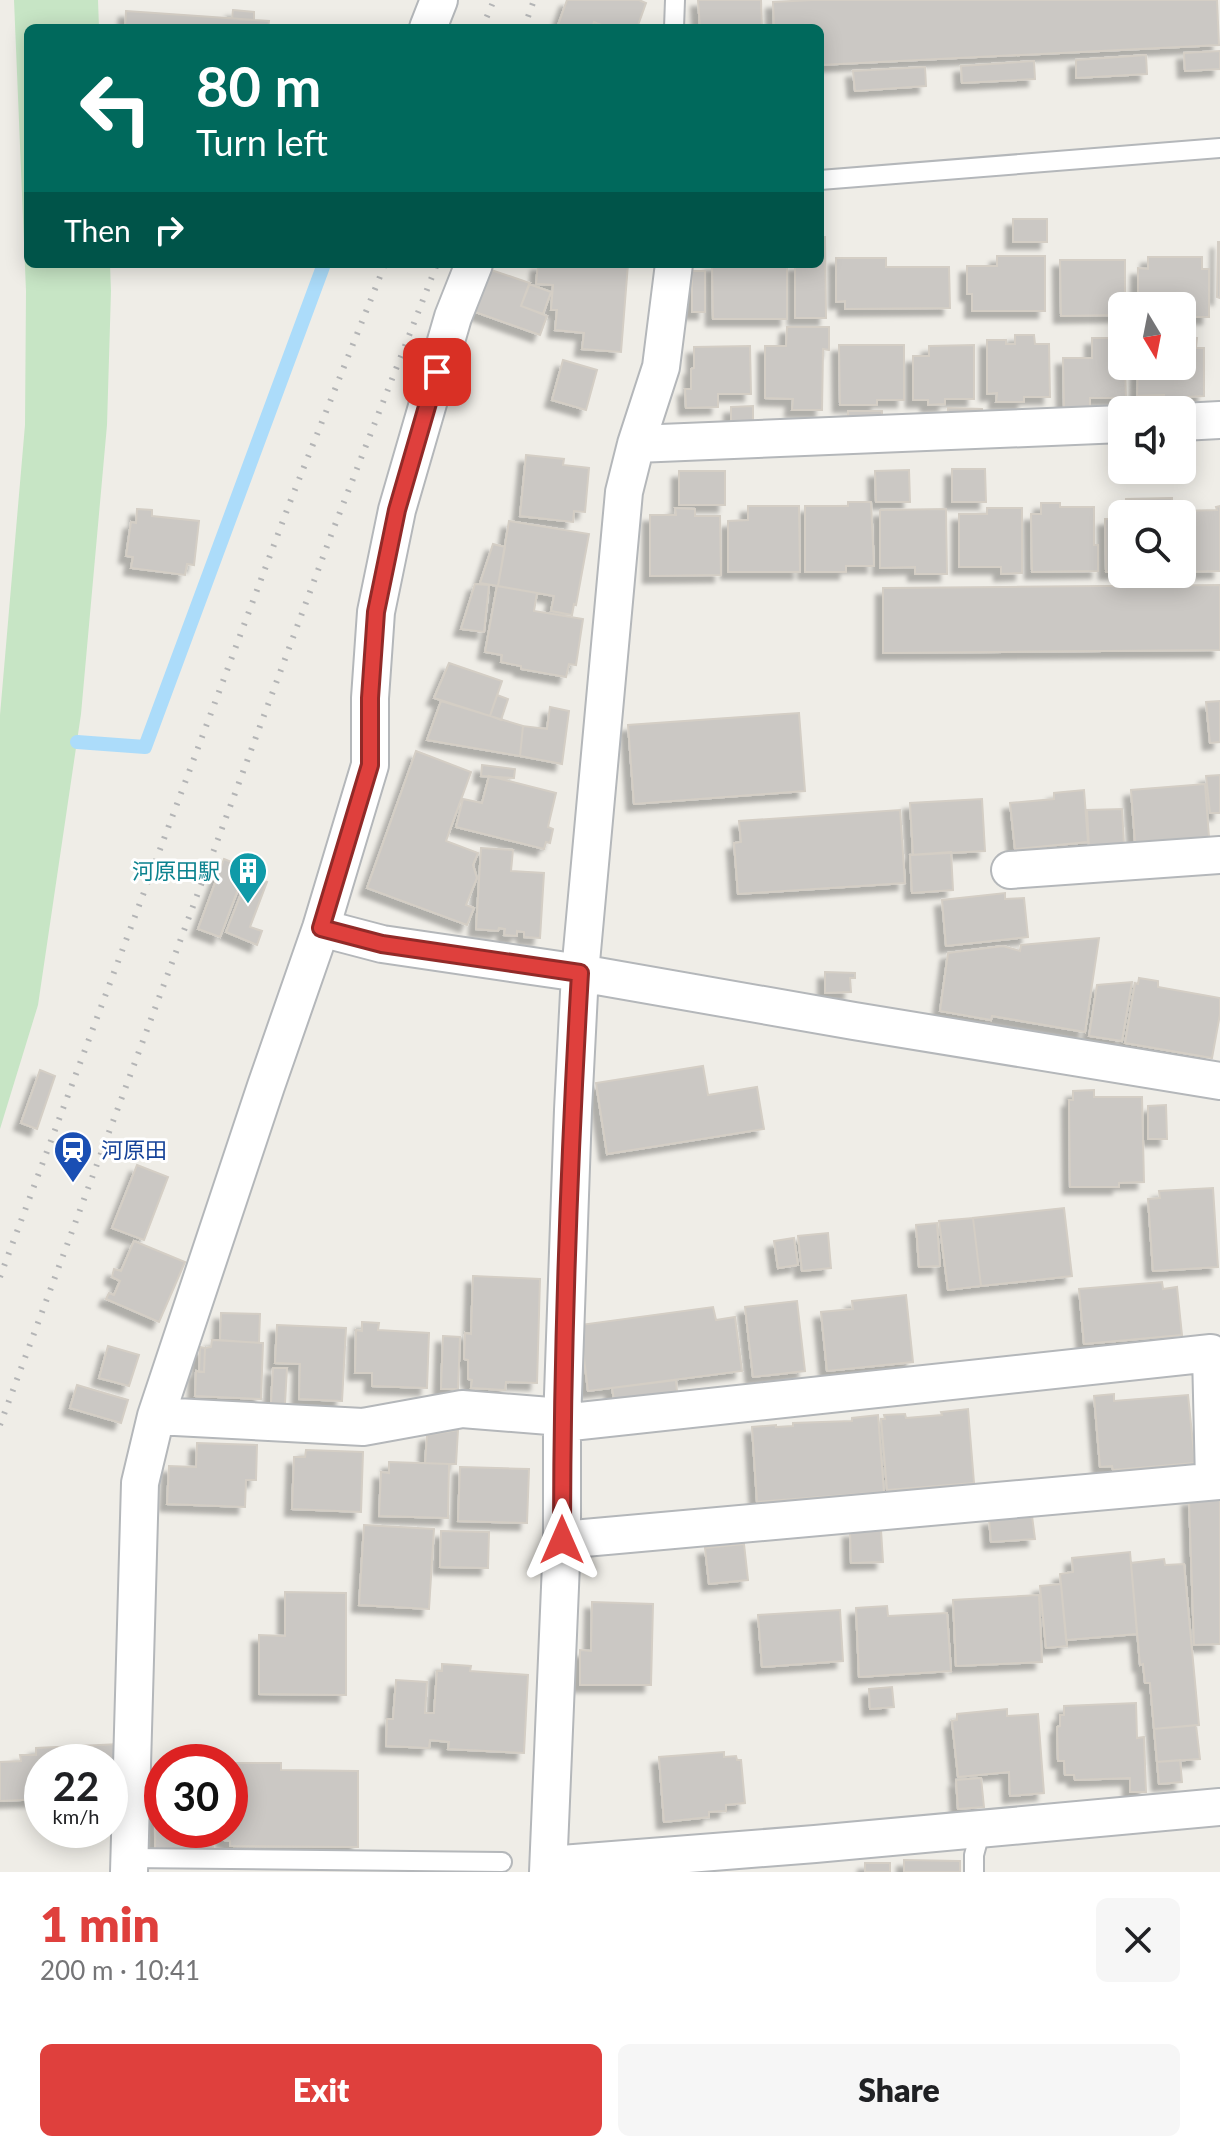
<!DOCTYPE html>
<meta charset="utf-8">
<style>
body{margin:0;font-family:Lato,"Noto Sans JP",sans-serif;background:#f6f6f6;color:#202124;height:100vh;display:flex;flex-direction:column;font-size:30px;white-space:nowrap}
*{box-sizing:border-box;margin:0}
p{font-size:26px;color:#757577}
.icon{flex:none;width:44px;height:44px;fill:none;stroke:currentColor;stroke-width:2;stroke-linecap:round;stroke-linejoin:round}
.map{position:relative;height:1872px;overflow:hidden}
.panel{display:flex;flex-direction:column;background:#fff;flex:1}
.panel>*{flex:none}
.guide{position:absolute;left:24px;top:24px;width:800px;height:244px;border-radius:12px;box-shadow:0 4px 20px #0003;background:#00695c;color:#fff;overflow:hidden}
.needle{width:52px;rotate:170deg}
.fabs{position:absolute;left:1108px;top:292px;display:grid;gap:16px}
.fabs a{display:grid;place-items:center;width:88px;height:88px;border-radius:12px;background:#fff;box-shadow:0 4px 20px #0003;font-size:40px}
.speed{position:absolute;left:24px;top:1744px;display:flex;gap:16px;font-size:40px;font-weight:700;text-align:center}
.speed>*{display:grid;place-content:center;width:104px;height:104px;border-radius:50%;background:#fff;box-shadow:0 4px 20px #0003;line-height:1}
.speed small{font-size:20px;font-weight:400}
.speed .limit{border:12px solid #d22;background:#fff;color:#111}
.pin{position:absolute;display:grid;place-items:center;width:68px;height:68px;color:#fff;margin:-34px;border-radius:16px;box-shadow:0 4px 12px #0006}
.me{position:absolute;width:88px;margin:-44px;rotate:0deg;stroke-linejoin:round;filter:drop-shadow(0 0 6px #0008)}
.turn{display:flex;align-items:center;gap:28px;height:168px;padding:0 40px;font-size:36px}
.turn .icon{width:104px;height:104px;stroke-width:2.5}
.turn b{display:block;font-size:56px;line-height:68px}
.then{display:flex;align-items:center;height:76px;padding:0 40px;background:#0003;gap:16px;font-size:30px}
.round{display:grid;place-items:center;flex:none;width:84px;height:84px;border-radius:12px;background:#f6f6f6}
.summary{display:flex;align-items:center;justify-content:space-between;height:136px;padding:0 40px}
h1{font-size:48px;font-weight:800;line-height:60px;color:#df403d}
.cta{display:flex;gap:16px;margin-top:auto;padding:16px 40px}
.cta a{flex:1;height:92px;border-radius:12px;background:#df403d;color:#fff;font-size:32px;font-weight:800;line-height:92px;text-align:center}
.cta a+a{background:#f6f6f6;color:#202124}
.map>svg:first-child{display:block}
.green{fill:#c7e5c5}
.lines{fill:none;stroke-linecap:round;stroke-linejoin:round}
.stream{stroke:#acdcfa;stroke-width:14}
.building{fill:#cbc8c4;stroke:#d4cec5;stroke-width:2;filter:url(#shadow)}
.service-casing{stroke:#b4b7ba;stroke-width:22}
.minor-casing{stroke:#b4b7ba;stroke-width:40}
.service{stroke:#fff;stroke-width:18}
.minor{stroke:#fff;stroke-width:36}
.rail{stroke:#b4b5b6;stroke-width:6;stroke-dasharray:2 10;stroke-linecap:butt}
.route-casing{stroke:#912a28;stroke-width:20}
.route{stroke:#df403d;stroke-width:14}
.labels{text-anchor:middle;stroke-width:6;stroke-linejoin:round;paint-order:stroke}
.culture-label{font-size:22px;fill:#0d838f;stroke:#fff;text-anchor:end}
.transit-label{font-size:22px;fill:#164399;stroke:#fff;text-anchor:start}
</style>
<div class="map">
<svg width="1220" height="1872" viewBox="0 0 1220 1872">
<defs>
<filter id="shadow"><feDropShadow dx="-7" dy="7" stdDeviation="2" flood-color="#0004"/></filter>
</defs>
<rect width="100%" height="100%" fill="#efede7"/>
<path class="green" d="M14,0H98L99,28H28V264H110L111,291L107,425L81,714L38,1005L0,1129V715L25,425L26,291Z"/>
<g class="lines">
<path class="stream" d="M77,742L145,747L324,264"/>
</g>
<path class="building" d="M567,0H639L646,3L637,28H609L594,22L592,28H557Z
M698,0H761L762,28H700Z
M812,0H1217L1219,45L820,65V28H774L773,2Z
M233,10L254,12V20L232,19Z
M126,11L269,21L268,28H125Z
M1220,51V69L1185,71L1184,53Z
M1146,55L1147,74L1076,78V60Z
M1034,61L1035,79L962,83L961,66Z
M925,67L926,86L855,91L853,71Z
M1013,219H1047V242H1013Z
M820,237H825L826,318H795V264H820Z
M1218,242H1220V298L1217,297Z
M997,256H1045V311H972V294H967V266H997Z
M1148,257H1202V269H1209V317H1182V306H1138V268L1148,269Z
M836,258H886V267H949L950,308L845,309V301L836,302Z
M1060,260H1125V306H1122V315L1061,316Z
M538,264H628L621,352L582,349L584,333L555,330L557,310H551L553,285L536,284Z
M712,264H787V319H713Z
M491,270L530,283L521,306L547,316L540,335L475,312Z
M692,271H705V312H692Z
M529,284L551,292L543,314L521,306Z
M787,327H829V350L823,349L822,410H792L793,399L765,398V346H786Z
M1015,335H1034L1035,344H1049L1050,397H1024V402H996L997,393L987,394V340H1006V344H1015Z
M1092,338H1122V366H1125L1126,398H1090V408H1064L1063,358H1092Z
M1182,338H1197L1196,348H1204V396L1188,397V401L1164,402V395L1137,396L1138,366H1182Z
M839,345H904V400H877V405H840Z
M974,345V399H945V404L928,405V400H913V356H929V346Z
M750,346L751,394H718V407L686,408L685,389H691V369L694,368V347Z
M563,360L597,370L586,410L552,400Z
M1138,398H1160V410H1138Z
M753,406V423L731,424V407Z
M948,408L982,409V424L947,423Z
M848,411H882V426H848Z
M526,455L564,459L563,465L589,468L585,512L574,511L573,522L520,516Z
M952,469H985L986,502H952Z
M909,470L910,502H876L875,471Z
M679,471H725V505H679Z
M1172,498V514H1127L1126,499Z
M848,502H871L874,566H846V572H805V506H848Z
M1041,503H1060V507H1094V545H1098V571L1032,572L1031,514H1041Z
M748,506H799L800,572H728V521L748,520Z
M1220,506V571L1182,572V514H1178V511L1217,510L1216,507Z
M675,508L695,509V516H720L721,575L650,576V515H676Z
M987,508H1022V573L1001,574V567H959V514H987Z
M137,509L152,510V516L199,521L194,565L187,564L185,575L131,568L133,557L126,556L131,522L136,523Z
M946,509L947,574H915V567L880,568V510Z
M1105,519H1122V572H1106Z
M509,521L589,534L576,605L574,604L572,615L551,611L554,596L498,586Z
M493,544L505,547L498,586L480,583Z
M475,584L489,585L484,632L461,629Z
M1220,585V650L883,653V588Z
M497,586L537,593L534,611L583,619L576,665L569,664L566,677L521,669V666L501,662L502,655L485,652Z
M449,663L502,681L490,716L434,698Z
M497,695L508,699L501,720L490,716Z
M441,701L523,726L520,756L427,740Z
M1220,701V742L1210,743L1206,702Z
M550,707L569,711L562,764L520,756L523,726L547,729Z
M799,713L805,791L634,804L628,725Z
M416,751L471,772L446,841L478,853L473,865L477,878L466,905L474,908L467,925L367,888Z
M482,765L515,769L514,778L481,776Z
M1220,775V813H1210L1206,776Z
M489,776L556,793L548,827L553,829L550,843L546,842L544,849L456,827L463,799L482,803Z
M1205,784L1209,837L1135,842L1131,790Z
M1084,790L1088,842L1015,849L1010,803L1054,799V793Z
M982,799L985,851L913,855L910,803Z
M1122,809L1124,845L1089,847L1087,810Z
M900,810L905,883L738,894L734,843L741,842L739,821Z
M481,848L513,850L511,871L544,873L540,938L524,937V932L517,931V936L504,935L505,929L499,928L498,931L476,929Z
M951,852L953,890L912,893L910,855Z
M224,859L246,868L220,937L198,929Z
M248,876L267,882L250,927L262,931L257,945L226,932Z
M1005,893V899L1024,898L1028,937L946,946L942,900Z
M1099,938L1085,1032L992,1016L991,1020L940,1011L948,953L1003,946L1020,951L1021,945Z
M825,972L855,973V978H850L851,992L825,993Z
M1139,978L1158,981V987L1220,998V1014L1212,1058L1125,1043L1135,983L1138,984Z
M1132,982L1122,1041L1089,1036L1097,985Z
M703,1066L708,1095L757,1087L764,1129L607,1154L596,1083Z
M40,1070L55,1076L37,1129L21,1123Z
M1094,1090V1097H1142L1144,1182L1119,1183V1187H1070L1069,1100H1073V1091Z
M1166,1105L1167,1139H1148V1106Z
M137,1165L168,1177L144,1240L112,1228Z
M1213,1188L1218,1267L1153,1271L1148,1199L1160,1198L1159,1191Z
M1064,1208L1072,1276L981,1286L973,1218Z
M973,1218L981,1286L948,1290L939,1221Z
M937,1223L940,1266L919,1267L916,1225Z
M828,1233L831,1268L802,1271L798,1236Z
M794,1238L798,1265L778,1268L774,1241Z
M134,1241L185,1262L159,1322L106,1299L109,1293L114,1295L120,1281L112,1277L114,1269L121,1271Z
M473,1276L540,1279L537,1383L506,1382L505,1390L471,1388L472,1380L468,1379V1360L464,1359L465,1333L471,1334Z
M1162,1282L1163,1289L1177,1287L1182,1335L1084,1344L1079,1289Z
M906,1295L913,1362L827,1371L821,1312L853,1309L852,1301Z
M797,1301L805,1371L753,1377L745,1307Z
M713,1307L716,1320L735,1317L742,1371L588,1391L580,1325Z
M221,1313L260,1314L259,1343L220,1340Z
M362,1322L379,1323L378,1330L429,1333L427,1388L372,1386V1373H355L356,1330L362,1331Z
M277,1325L346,1328L342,1401L299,1399L300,1364L275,1363Z
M443,1336L460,1337L458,1389H441Z
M212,1340L263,1343L261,1399L195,1396L196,1371L204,1372L205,1348L211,1347Z
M108,1346L139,1355L129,1386L99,1378Z
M200,1347L205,1348L204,1372H199Z
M273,1368H287L285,1404L271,1403Z
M676,1380L677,1392L614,1400L612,1388Z
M77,1385L128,1400L121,1423L70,1408Z
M1114,1394V1401L1188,1395L1195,1463L1113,1470L1112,1466L1100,1467L1094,1396Z
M968,1409L974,1483L887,1490L881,1419H885L884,1415L905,1414L906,1418L942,1415L941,1412Z
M878,1415L884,1492L757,1502L752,1427L776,1425V1427L793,1426V1423L852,1421V1418Z
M458,1430L456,1464H425L427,1435Z
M197,1443L257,1445L256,1480H246L245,1507L167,1504L169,1466L196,1467Z
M306,1450L363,1452L361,1512L292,1509L294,1457H305Z
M389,1462L449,1464L448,1518L379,1516L381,1472L389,1473Z
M460,1467L529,1469L527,1523L458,1521Z
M1220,1497V1644L1194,1645L1189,1499Z
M1032,1516L1035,1539L991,1542L989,1519Z
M364,1525L434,1529L429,1609L359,1605Z
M881,1530L883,1562L851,1563L850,1531Z
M441,1531L489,1532L488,1568L440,1567Z
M744,1544L748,1580L709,1584L705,1548Z
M1130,1552L1137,1634L1066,1640L1060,1574L1073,1572L1072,1558Z
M1164,1559L1165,1565L1184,1564L1199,1725L1154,1729L1150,1683H1145L1143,1664L1140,1665L1131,1563Z
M1061,1584L1067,1646L1046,1648L1040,1586Z
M285,1592L346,1593V1695L259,1694V1635L285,1636Z
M1039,1595L1042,1662L956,1666L953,1600Z
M592,1602L653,1604L651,1685H580V1650L591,1651Z
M887,1606L888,1616L947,1613L951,1671L859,1677L856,1608Z
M840,1610L843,1661L762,1667L758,1615Z
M442,1664L471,1666L470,1671L528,1675L524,1753L448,1749L449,1742L430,1740L429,1748L386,1746L387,1719H393L396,1680L427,1682L425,1713H434L437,1671H442Z
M892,1687L894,1707L870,1709L869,1689Z
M1136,1703L1137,1738L1144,1737L1146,1792H1130V1778L1075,1780L1074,1775H1065L1064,1761H1058L1057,1727L1060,1726V1715H1064V1706Z
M1007,1709V1716L1038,1714L1044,1793L1010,1796L1009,1772L958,1777L952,1721L957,1720V1714Z
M1196,1725L1200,1759L1157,1762L1154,1729Z
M120,1744V1796H110V1762H42V1799L0,1801V1762L21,1761L20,1755H36V1748Z
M724,1752V1757L736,1756L737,1760H741L745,1803L726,1805V1811L709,1812V1817L664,1822L659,1757Z
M1180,1760L1182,1782L1159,1784L1157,1762Z
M230,1763H281V1770L358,1771V1847L230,1846V1841L223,1840L224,1830H230Z
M981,1778L984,1807L958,1809L956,1780Z
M156,1784H162V1830H213V1850H155Z
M904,1860L960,1861V1872H904Z
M865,1863H890V1872H865Z"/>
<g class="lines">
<defs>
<path id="service" d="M674,28L675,0
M820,180L1220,148
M129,1858L502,1862
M974,1872V1855L981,1829"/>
<path id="minor" d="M428,28L439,0
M1182,422L1220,420
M636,444L1122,424
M1010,870L1220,855
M321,928L382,944L580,973L854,1021L1220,1081
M156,1416L363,1427L462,1409L562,1417
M562,1423L1211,1353L1214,1481
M562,1540L1220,1481
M549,1865L815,1844L1220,1807
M129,1872L140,1483L156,1416L266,1086L321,928L370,765V698L376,612L397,510L453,317L474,264
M548,1872L562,1540V1423L573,1110L580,973L624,492L636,444L661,367L674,264"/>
</defs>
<use href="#service" class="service-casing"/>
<use href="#minor" class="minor-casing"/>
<use href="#service" class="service"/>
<use href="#minor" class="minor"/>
<path class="rail" d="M482,28L494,0
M524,28L534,0
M0,1277L290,502L385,264
M0,1425L333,530L437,264"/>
</g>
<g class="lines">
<defs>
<path id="route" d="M437,372L397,510L376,612L370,698V765L321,928L382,944L580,973C569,1162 562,1351 562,1540"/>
</defs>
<use href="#route" class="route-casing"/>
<use href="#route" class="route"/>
</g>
<defs>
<symbol id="building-pin" viewBox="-11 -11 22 30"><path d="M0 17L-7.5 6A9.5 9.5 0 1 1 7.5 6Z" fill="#0f9aa8" stroke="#fff"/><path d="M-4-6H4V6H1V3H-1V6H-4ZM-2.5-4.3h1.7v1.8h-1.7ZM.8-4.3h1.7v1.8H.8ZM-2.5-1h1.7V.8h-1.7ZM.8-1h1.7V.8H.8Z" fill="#fff"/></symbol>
<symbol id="station-pin" viewBox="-11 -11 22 30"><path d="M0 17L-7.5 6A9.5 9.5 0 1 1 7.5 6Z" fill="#1a4fb4" stroke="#fff"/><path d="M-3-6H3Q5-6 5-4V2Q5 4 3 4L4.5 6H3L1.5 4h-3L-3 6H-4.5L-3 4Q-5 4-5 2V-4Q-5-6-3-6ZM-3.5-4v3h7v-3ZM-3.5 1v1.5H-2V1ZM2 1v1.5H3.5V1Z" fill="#fff"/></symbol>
</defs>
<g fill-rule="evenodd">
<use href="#building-pin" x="226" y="849" width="44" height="60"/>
<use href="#station-pin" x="51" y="1128" width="44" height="60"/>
</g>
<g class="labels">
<g class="culture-label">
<text x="220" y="879">河原田駅</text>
</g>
<g class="transit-label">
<text x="101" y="1158">河原田</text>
</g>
</g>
</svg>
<div class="fabs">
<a><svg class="needle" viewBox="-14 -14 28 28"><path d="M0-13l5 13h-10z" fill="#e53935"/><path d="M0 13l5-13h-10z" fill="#757577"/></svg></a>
<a><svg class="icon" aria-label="sound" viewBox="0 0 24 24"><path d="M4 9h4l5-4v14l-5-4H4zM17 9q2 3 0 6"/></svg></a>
<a><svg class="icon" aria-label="search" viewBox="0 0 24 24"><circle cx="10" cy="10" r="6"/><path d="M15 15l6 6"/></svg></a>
</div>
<div class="speed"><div>22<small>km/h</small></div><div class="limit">30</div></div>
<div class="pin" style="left:437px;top:372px;background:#d93025"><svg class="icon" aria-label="arrive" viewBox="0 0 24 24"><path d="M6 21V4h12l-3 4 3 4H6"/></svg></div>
<svg class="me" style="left:562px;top:1540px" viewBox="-20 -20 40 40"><path d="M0-17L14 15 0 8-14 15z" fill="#df403d" stroke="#fff" stroke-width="4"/></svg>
<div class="guide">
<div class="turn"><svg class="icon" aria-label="left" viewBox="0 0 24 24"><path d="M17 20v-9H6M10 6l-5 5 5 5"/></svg><div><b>80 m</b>Turn left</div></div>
<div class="then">Then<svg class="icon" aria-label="right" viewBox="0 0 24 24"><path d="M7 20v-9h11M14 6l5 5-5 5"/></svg></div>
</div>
</div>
<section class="panel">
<div class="summary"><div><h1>1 min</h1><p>200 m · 10:41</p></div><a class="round"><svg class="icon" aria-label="close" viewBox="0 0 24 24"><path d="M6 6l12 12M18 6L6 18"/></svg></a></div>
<div class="cta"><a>Exit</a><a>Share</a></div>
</section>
